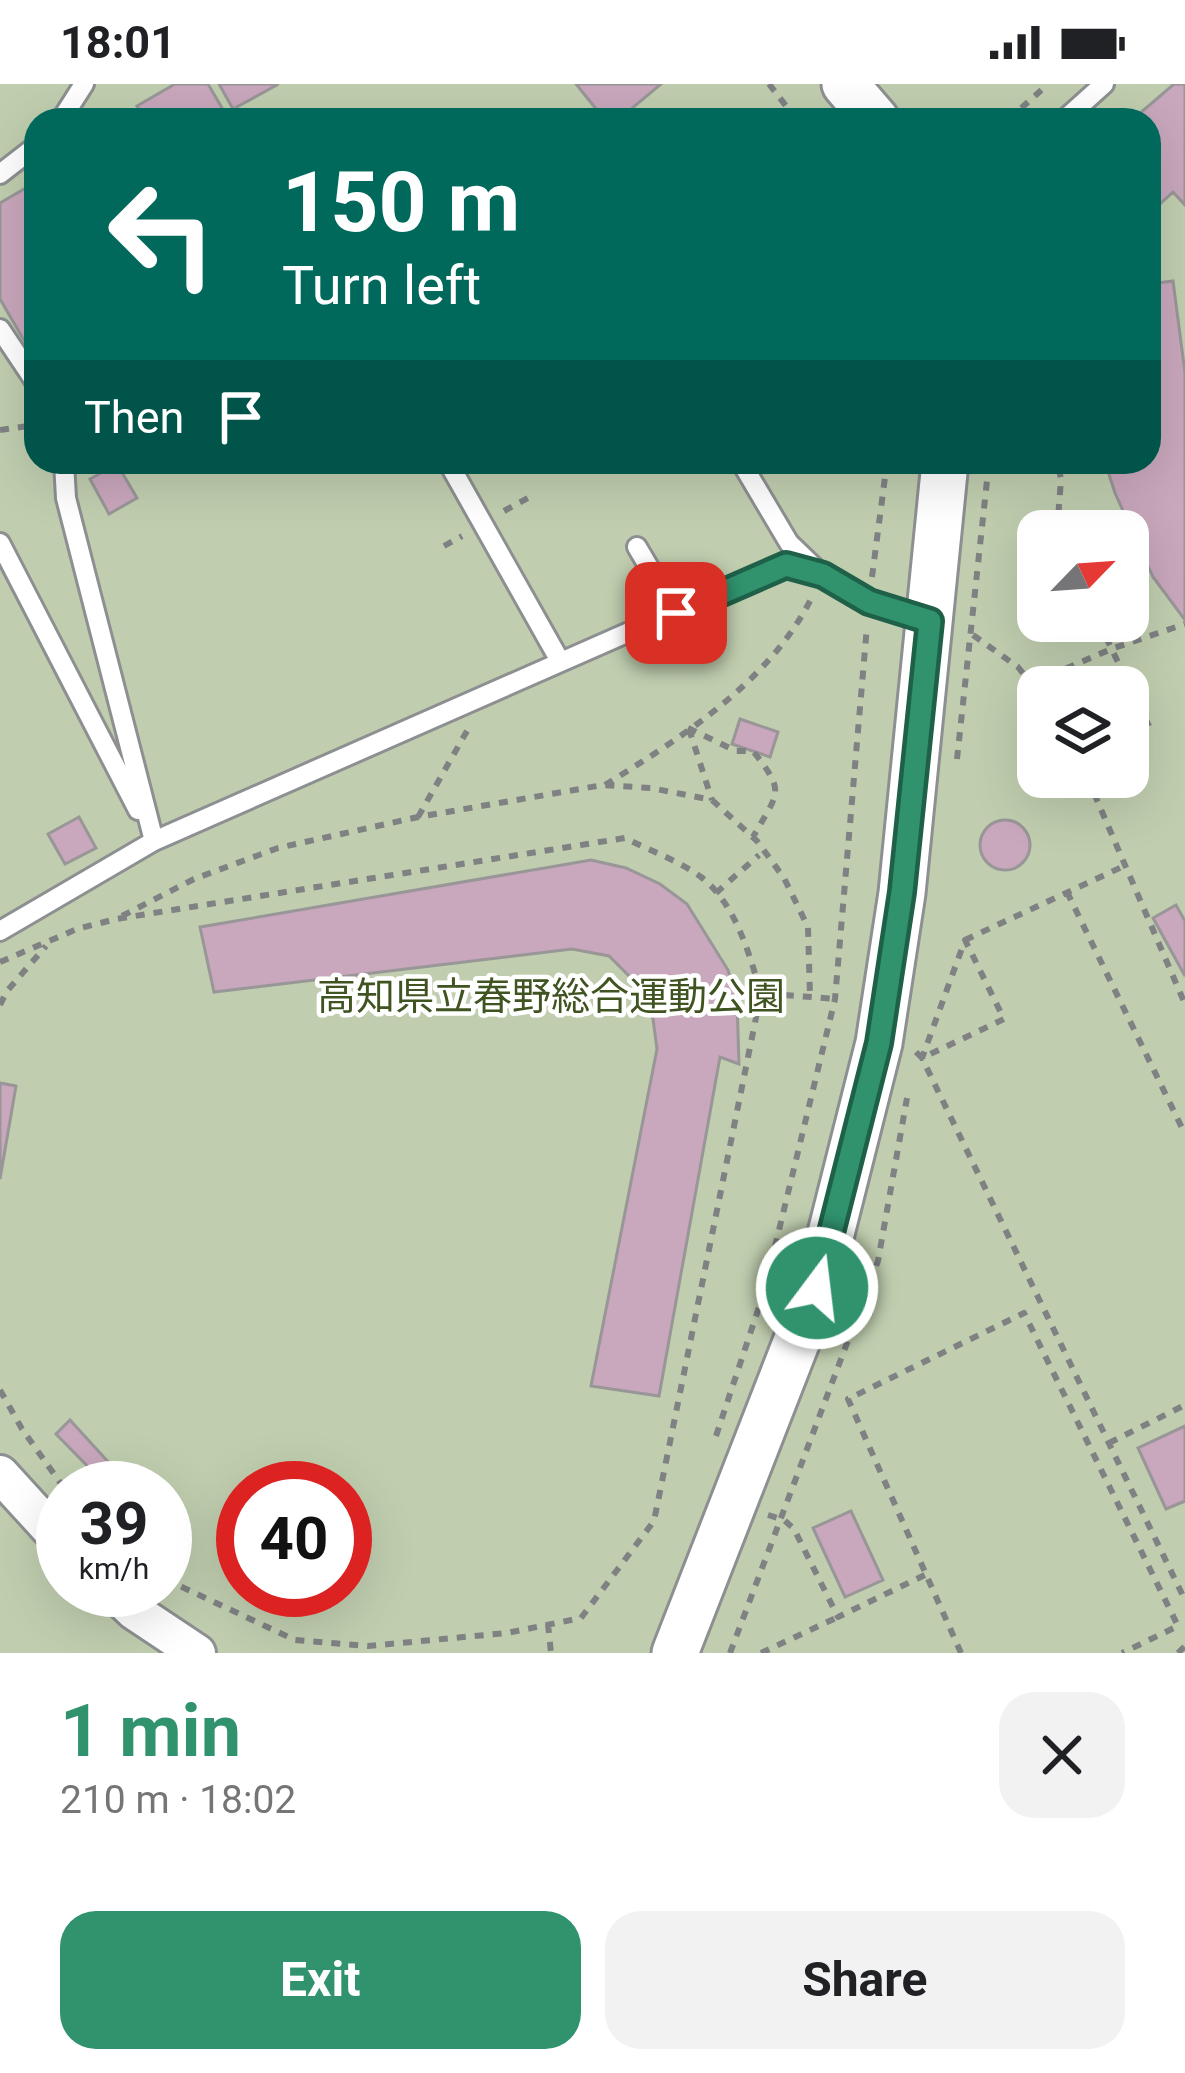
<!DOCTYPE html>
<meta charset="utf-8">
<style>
body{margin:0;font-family:Roboto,"Noto Sans JP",sans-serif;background:#f2f2f2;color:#202124;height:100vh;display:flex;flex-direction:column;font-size:45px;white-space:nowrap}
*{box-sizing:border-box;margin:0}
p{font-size:39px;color:#757577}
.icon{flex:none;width:66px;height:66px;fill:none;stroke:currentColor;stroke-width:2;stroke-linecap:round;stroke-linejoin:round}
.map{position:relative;height:1569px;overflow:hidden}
.sheet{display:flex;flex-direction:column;background:#fff;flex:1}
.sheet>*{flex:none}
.top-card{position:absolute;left:24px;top:24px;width:1137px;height:366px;border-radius:36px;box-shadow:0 12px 48px #0002;background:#00695c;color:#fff;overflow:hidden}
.needle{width:78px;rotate:65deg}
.buttons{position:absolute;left:1017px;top:426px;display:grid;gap:24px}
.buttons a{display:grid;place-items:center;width:132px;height:132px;border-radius:24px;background:#fff;box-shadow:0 12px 48px #0002;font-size:60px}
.speed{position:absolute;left:36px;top:1377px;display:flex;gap:24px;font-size:60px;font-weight:700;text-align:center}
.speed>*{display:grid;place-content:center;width:156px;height:156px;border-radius:50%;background:#fff;box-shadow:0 12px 48px #0002;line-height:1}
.speed small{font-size:30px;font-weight:400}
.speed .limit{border:18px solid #d22;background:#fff;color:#111}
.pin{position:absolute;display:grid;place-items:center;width:102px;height:102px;color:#fff;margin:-51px;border-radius:24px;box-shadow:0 6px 18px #0006}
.me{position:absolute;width:132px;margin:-66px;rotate:15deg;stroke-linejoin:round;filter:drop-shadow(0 0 9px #0008)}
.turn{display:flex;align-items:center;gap:42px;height:252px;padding:0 60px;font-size:54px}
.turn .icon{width:156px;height:156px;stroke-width:2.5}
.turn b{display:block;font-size:84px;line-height:102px}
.then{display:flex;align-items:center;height:114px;padding:0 60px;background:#0003;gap:24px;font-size:45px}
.round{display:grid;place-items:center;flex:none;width:126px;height:126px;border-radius:36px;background:#f2f2f2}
.headline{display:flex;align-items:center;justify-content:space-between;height:204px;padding:0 60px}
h1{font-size:72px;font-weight:700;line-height:90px;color:#30936e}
.action{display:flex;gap:24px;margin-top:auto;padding:24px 60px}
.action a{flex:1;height:138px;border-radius:36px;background:#30936e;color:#fff;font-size:48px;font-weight:700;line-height:138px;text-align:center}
.action a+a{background:#f2f2f2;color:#202124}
.status{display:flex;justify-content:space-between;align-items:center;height:84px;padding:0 60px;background:#fff;direction:ltr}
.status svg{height:33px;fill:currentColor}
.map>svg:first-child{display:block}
.green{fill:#c0ceaf;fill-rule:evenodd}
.building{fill:#c9a7bc;stroke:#999698;stroke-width:3}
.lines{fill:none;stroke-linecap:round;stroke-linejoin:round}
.service-casing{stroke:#8d8f91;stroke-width:24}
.minor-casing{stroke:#8d8f91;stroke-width:42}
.tertiary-casing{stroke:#8d8f91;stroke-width:51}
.path{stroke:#7f8183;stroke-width:6;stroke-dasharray:9 9;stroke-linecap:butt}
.service{stroke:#fff;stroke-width:18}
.minor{stroke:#fff;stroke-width:36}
.tertiary{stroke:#fff;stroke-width:45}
.route-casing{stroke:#1f6048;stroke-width:30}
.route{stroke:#30936e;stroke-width:21}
.labels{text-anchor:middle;stroke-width:9;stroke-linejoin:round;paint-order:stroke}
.park-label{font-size:39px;fill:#405422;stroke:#fff}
</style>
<div class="status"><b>18:01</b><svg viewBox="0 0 49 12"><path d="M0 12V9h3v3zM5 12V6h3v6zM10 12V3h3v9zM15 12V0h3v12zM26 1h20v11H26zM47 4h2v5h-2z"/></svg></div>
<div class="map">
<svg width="1185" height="1569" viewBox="0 0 1185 1569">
<rect width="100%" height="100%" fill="#f1f3f6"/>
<path class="green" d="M0,0H1185V1569H0ZM36,36H1149V378H36ZM1038,447H1128V537H1038ZM1038,603H1128V693H1038ZM63,1404H165V1506H63ZM243,1404H345V1506H243Z"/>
<path class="building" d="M175,0H208L229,36H141L145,34L137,22Z
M219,0H276L277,1L233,25Z
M576,0H661L618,36H605Z
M1174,0H1185V121L1173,108L1149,130V36H1132Z
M36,98V277L0,215V119Z
M1173,197L1185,289V536L1153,493L1115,409L1105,378H1149V200Z
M117,380L137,414L109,430L90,395Z
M740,635L778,648L770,673L732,660Z
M79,733L96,764L65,780L48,750Z
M980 761a25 25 0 1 1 50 0a25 25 0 1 1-50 0Z
M591,776L626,784L660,800L687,820L728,886L737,917L739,980L720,973L659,1312L591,1302L657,965L653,935L642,905L609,872L572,865L214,908L200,843Z
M1176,821L1185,837V892L1153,834Z
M0,999L16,1002L0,1095Z
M70,1336L132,1404H109L56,1350Z
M1185,1342V1417L1166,1425L1138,1364Z
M851,1427L883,1496L845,1513L813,1444Z"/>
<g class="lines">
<defs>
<path id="service" d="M61,36L84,0
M1064,36L1104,0
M0,90L36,62
M0,245L36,299
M64,378L66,414L154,757
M448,378L560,577
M741,378L789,459L817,486
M0,459L138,726
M637,463L676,529
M0,847L154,757L779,482L823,491L869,518L930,537"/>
<path id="minor" d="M0,1390L63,1459
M112,1506L134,1527L197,1569"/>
<path id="tertiary" d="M845,0L876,36
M675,1569L817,1205L879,959L902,809L945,378"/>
</defs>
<use href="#service" class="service-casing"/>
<use href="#minor" class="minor-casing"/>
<use href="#tertiary" class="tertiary-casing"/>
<path class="path" d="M769,0L797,36
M1008,36L1048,0
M0,346L36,341
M504,427L528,414
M1057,447L1061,396L1058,378
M444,462L462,452
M872,493L887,378
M1098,537L1150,644L1128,668
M973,551L1018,583L1038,608
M1033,599L1111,565L1185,540
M688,644L736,667H753C786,709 779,707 753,753
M689,645L712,716
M957,675L989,378
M1087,693L1185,920
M605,701C684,652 772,596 813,511
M1094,704L1104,693
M418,733L467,647
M1067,808L1185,1050
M716,809L759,771
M122,832L194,795L278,764L418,733L603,701L651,704L712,716L757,757L784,794L808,843L810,912
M965,856L1124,782
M0,878L77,845L116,835L625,754C649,766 679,777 701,793C736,820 749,870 761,909
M0,921L7,907L46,862
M916,968L922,974L1004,935L965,856L922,974L1185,1516
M0,1306L22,1345L64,1404
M716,1352L764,1208L835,915L867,542
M1109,1359L1185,1321
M768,1431L784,1436L794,1445L838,1533L927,1490
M165,1495L295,1556L368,1562L507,1549L581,1534L654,1437L761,909L835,915
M548,1540L551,1569
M730,1569L878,1177L907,1014
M761,1569L838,1533
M961,1569L848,1315L1024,1229L1178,1542L1122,1569
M1178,1569L1185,1562"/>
<use href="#service" class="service"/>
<use href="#minor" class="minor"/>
<use href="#tertiary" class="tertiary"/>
</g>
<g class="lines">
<defs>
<path id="route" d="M676,529L786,481L823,491L869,518L930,537L902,808L879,959L817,1204"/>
</defs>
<use href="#route" class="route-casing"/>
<use href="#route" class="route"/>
</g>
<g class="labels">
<g class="park-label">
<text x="551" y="926">高知県立春野総合運動公園</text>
</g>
</g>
</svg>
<div class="buttons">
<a><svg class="needle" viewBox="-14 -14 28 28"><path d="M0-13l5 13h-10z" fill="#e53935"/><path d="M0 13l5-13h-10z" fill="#757577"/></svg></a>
<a><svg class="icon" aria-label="layers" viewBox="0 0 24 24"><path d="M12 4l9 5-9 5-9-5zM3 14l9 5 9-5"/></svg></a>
</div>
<div class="speed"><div>39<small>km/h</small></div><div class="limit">40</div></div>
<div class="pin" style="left:676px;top:529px;background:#d93025"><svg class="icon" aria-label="arrive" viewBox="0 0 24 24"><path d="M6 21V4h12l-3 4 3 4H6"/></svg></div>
<svg class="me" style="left:817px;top:1204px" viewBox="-20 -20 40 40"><circle r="17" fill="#30936e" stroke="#fff" stroke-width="3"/><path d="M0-11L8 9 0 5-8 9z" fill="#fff"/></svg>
<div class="top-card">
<div class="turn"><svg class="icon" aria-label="left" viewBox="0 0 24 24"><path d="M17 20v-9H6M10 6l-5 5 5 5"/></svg><div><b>150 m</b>Turn left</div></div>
<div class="then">Then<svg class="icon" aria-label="arrive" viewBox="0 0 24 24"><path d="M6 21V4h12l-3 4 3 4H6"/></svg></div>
</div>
</div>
<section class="sheet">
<div class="headline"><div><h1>1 min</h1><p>210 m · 18:02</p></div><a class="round"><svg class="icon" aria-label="close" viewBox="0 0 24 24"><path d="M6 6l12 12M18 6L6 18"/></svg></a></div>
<div class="action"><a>Exit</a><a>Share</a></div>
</section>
